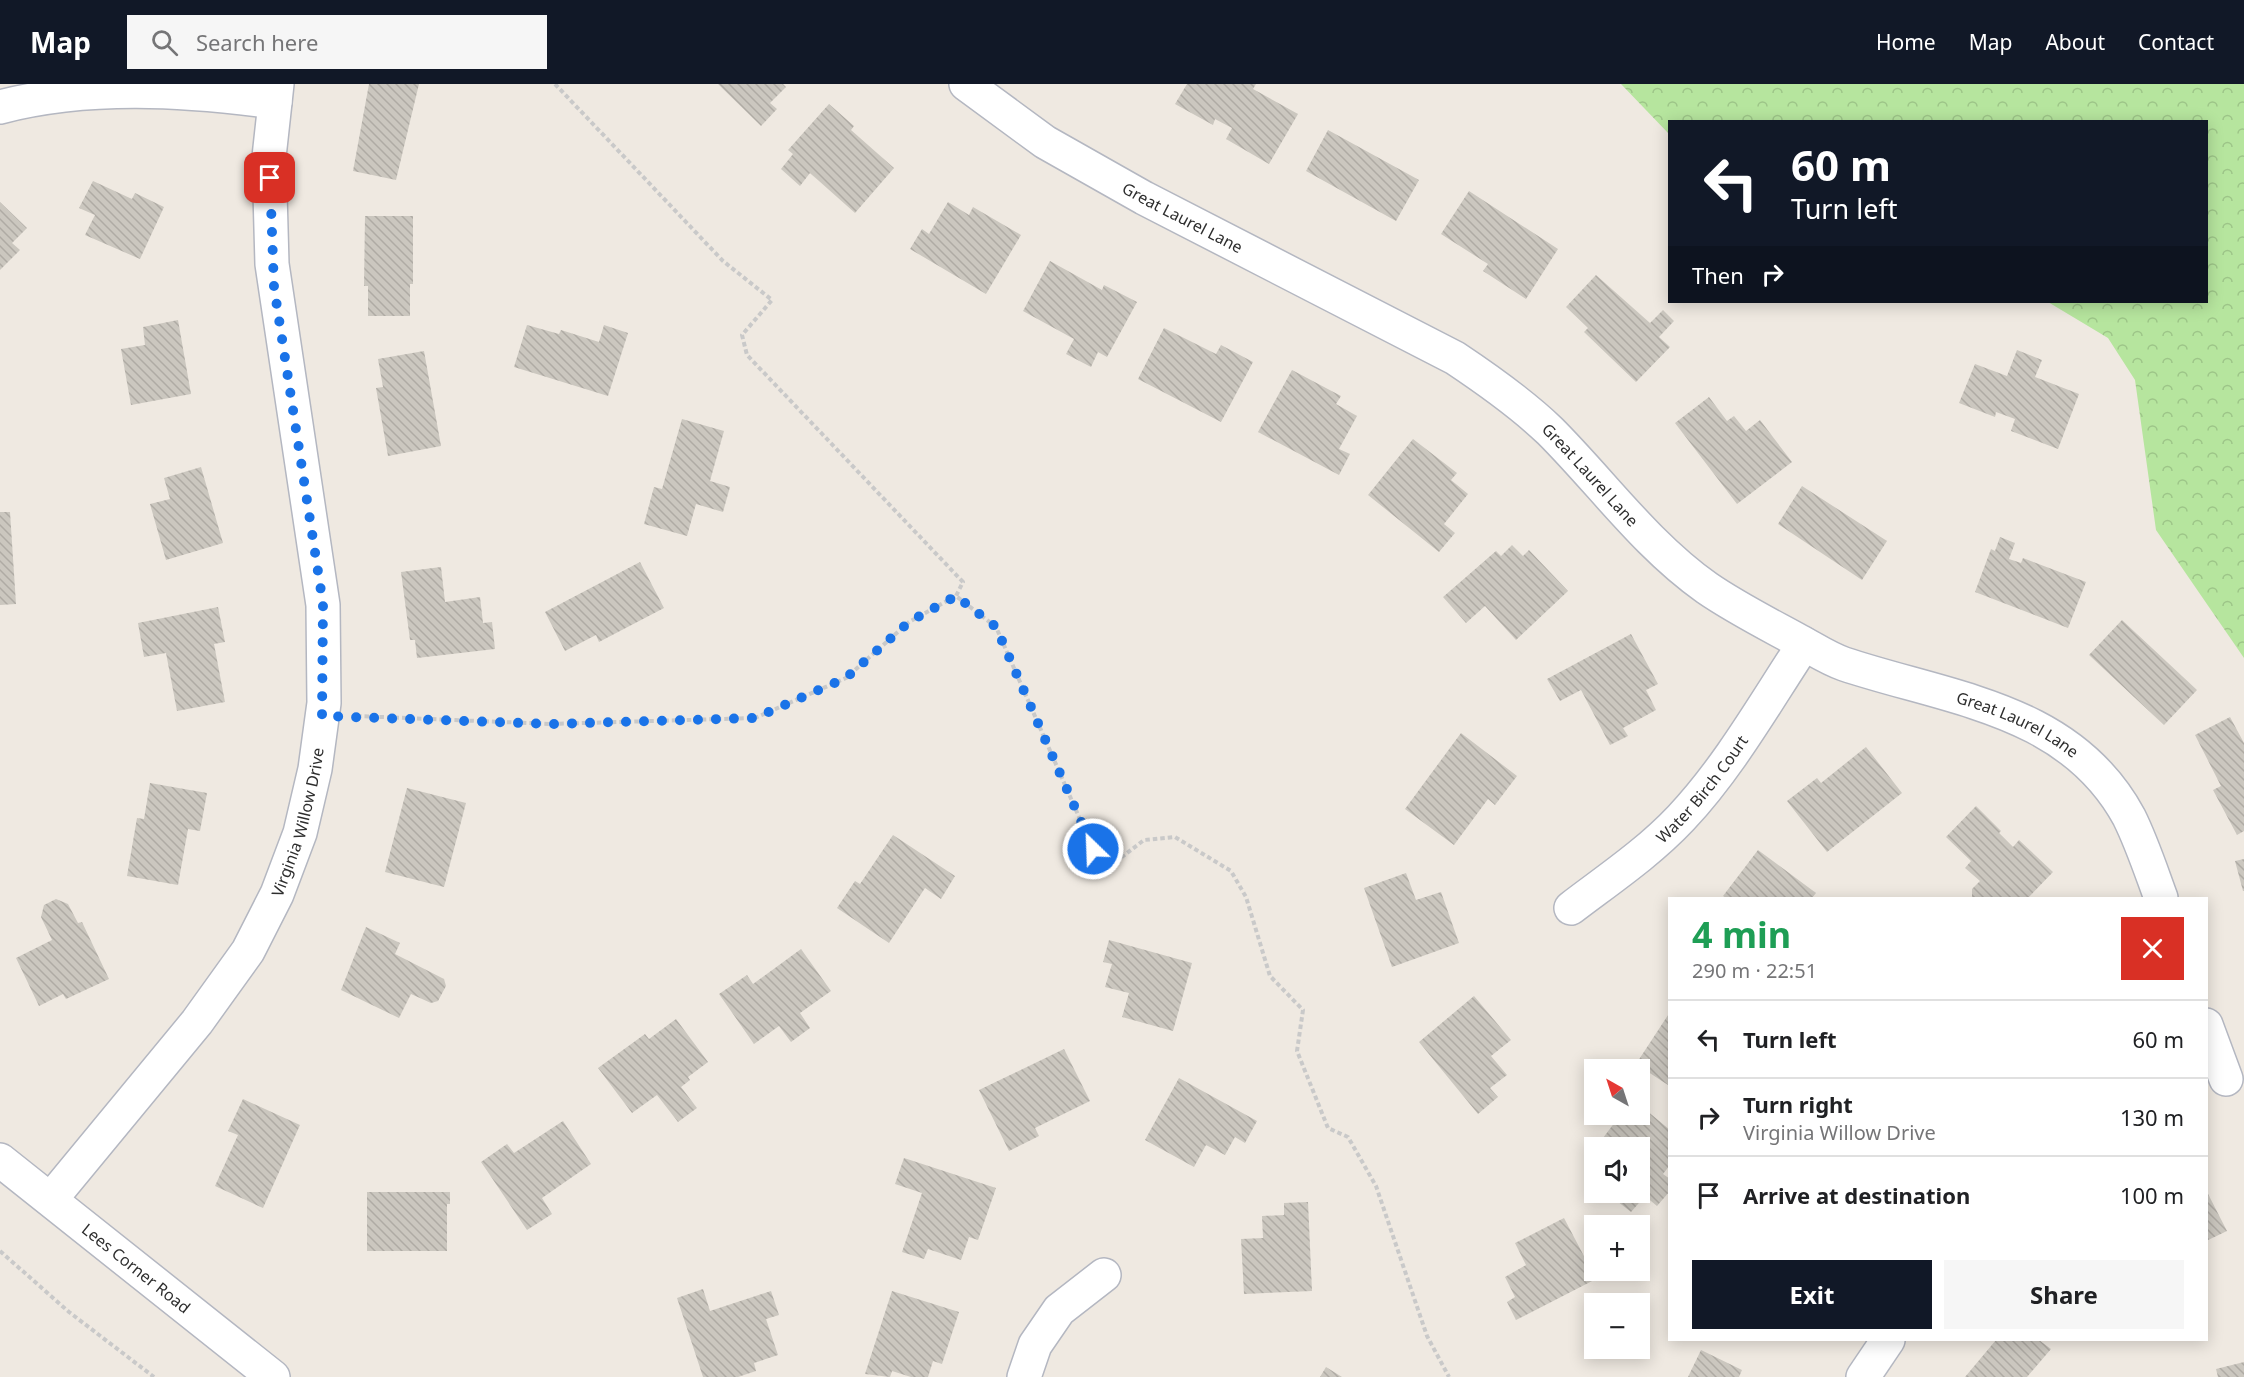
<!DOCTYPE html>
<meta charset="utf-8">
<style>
body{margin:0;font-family:"Noto Sans",sans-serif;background:#f6f6f6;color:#202124;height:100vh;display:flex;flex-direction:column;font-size:22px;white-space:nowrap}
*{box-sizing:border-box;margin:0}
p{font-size:20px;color:#757577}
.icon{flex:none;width:33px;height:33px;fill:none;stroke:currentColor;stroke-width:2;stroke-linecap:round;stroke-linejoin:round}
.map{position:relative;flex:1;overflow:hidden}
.side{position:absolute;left:1668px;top:813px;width:540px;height:444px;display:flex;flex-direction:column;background:#fff;border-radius:0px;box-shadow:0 3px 15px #0003}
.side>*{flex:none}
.banner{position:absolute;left:1668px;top:36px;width:540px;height:183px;border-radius:0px;box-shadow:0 3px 15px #0003;background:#111827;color:#fff;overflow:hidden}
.needle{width:39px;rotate:321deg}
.controls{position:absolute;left:1584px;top:975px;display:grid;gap:12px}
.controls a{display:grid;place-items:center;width:66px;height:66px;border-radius:0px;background:#fff;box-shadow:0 3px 15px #0003;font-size:30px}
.pin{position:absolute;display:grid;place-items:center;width:51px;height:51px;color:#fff;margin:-26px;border-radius:12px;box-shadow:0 3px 9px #0006}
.me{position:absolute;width:66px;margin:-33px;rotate:336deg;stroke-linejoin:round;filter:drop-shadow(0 0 4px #0008)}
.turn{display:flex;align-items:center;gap:21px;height:126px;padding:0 24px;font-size:27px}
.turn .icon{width:78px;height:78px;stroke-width:2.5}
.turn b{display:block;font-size:42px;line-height:51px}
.then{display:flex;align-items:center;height:57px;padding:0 24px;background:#0003;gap:12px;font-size:22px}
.round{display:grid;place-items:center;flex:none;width:63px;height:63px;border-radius:0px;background:#f6f6f6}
.summary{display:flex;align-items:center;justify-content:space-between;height:102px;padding:0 24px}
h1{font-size:36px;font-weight:700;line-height:45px;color:#1e9e55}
.button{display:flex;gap:12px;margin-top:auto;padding:12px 24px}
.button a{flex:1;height:69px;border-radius:0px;background:#111827;color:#fff;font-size:24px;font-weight:700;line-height:69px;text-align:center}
.button a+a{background:#f6f6f6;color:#202124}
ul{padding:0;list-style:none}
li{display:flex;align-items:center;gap:18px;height:78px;padding:0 24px;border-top:2px solid #e0e0e0}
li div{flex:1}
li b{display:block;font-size:22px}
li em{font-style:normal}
header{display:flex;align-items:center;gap:36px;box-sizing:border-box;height:84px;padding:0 30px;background:#111827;color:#fff}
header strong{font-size:28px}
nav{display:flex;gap:33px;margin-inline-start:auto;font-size:21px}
.search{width:420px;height:54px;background:#f6f6f6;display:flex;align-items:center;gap:15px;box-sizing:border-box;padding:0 21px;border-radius:0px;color:#757577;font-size:22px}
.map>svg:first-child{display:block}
.forest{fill:url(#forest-crowns)}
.building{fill:url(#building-back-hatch)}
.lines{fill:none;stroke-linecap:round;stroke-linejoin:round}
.minor-casing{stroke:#b4b7c1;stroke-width:36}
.path{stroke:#c9c9c9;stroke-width:4;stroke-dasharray:4.5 3;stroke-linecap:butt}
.minor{stroke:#fff;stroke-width:33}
.route{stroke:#1a73e8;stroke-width:10;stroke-dasharray:0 18}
.labels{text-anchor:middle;stroke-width:6;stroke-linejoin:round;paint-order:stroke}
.street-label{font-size:16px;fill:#2e2e2e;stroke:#fff}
</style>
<header>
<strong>Map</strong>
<div class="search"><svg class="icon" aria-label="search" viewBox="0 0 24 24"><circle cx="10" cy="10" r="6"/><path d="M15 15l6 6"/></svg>Search here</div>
<nav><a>Home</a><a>Map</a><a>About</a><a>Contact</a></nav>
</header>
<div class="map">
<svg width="2244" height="1293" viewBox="0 0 2244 1293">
<defs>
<pattern id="forest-crowns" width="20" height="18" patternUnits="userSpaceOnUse" patternTransform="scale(1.5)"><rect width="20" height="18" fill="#b6e59e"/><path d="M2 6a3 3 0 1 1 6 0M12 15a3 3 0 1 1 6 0" fill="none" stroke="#9dc588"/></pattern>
<pattern id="building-back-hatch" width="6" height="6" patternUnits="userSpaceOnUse" patternTransform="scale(1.5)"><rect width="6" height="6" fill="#cbc7bf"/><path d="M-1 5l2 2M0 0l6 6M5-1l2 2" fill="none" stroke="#afaba4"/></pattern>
</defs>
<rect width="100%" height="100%" fill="#efe9e1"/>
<path class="forest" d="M1621,0H2244V574L2156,446L2135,296L2108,254L2048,218H2206V38H1670L1669,50Z"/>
<path class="building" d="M369,0H419L396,96L353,87Z
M718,0H783L786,3L770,19L777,25L761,42Z
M1187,0H1256L1253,5L1298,30L1269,80L1226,55L1232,44L1215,35L1213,41L1175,20Z
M829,20L854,42L851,46L894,84L855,129L810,89L800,102L781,85L793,70L788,66Z
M1328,46L1419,96L1396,137L1306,87Z
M93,97L132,115L135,109L164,123L140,175L85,151L95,131L79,124Z
M1469,107L1558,165L1526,215L1483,187L1488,180L1441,150Z
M0,118L27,144L12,159L20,166L0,186Z
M948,118L969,131L973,123L1021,151L986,210L910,165L922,145L929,150Z
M365,132H413V200H410V232H368V202H364Z
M1050,177L1102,206L1104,201L1137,218L1107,273L1098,268L1091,283L1066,270L1074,255L1023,227Z
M1596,191L1650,239L1663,226L1674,237L1659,253L1670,263L1636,298L1584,248L1588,244L1566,223Z
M178,236L191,310L131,321L121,265L145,261L143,243Z
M527,241L559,250L561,246L599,258L604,241L628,249L608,312L514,283Z
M1164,244L1216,270L1221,261L1253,278L1221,338L1138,295Z
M2017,266L2042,276L2035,293L2079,310L2058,365L2011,347L2015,335L1996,328L1995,333L1959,319L1975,280L2007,292Z
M424,267L441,362L388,372L376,304L383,303L378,275Z
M1292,286L1341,312L1336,320L1357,332L1339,365L1350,370L1339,391L1258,348Z
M1709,313L1727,337L1734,332L1746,347L1760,336L1792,378L1737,420L1675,339Z
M682,335L724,347L710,397L730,403L723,428L696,420L687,452L644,440L654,403L662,405Z
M1413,355L1457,389L1451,396L1468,410L1444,440L1455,449L1439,468L1368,411Z
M201,383L223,459L166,476L150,420L170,415L164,394Z
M1802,402L1887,457L1862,496L1778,440Z
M0,428H10L16,520L0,521Z
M2000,453L2015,459L2009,475L2021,479L2023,474L2086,498L2068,544L1975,508L1991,465L1995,467Z
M1512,461L1523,472L1529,466L1568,507L1516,556L1485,522L1466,539L1443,513L1496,467L1501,472Z
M640,478L664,524L599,558L596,551L565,567L545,528Z
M441,483L445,518L480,513L483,539L492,538L495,565L417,574L415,556H410L401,488Z
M218,523L225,558L214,560L225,618L177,627L166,569L144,573L138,539Z
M2122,536L2197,606L2164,641L2089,571Z
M1631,550L1658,600L1646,606L1656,626L1623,644L1628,652L1610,661L1581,606L1560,617L1547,595Z
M2230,633L2244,659V747L2237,751L2213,706L2221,702L2195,651Z
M1461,649L1517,692L1495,721L1488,715L1454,761L1405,725Z
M1866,663L1902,709L1827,768L1787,717L1817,694L1821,699Z
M150,699L207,709L200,747L188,745L178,801L127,792L137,734L144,735Z
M407,704L466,719L444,803L385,788Z
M1976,722L2001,747L1999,749L2013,763L2019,756L2053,788L2028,814H1972V805L1980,797L1965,784L1971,777L1946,753Z
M893,751L955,792L941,815L925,804L889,859L837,824L855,797L860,800Z
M1758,766L1816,809L1812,814H1726L1723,812Z
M2244,775V807H2243L2235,777Z
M1406,789L1416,816L1441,808L1459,859L1392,883L1364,804Z
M56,815L68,820L78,839L82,838L109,895L66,915L63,910L39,922L16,874L52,856L41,833L44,821Z
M366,843L400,859L395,870L444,895L446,902L438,917L431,919L411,910L399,934L341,906Z
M1109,856L1192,879L1173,947L1122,933L1129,909L1105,903L1112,880L1103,878Z
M801,865L831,907L800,929L810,944L791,958L779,942L754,960L719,910L747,891L753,900Z
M1474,912L1511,956L1491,972L1507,991L1490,1004L1498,1013L1478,1030L1419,958Z
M1670,928V998L1668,1001L1636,980Z
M676,935L708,978L688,993L690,996L681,1003L697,1024L678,1038L657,1011L632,1029L598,984L645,950L649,955Z
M1064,965L1090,1017L1035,1044L1039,1052L1009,1067L979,1006Z
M1179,994L1257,1037L1245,1059L1235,1053L1225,1071L1206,1061L1194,1083L1145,1056Z
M243,1015L300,1041L263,1124L215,1102L238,1051L228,1047Z
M1640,1021L1670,1046V1081L1663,1090L1670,1095V1107L1657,1122L1645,1112L1631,1128L1612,1113L1616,1108H1640V1064H1606L1600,1058L1621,1030H1640Z
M563,1037L591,1080L542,1114L552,1130L527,1146L481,1078L507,1060L514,1069Z
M904,1074L996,1104L978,1156L969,1153L961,1176L928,1165L924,1175L902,1168L922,1109L895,1100Z
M2206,1106L2227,1147L2206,1157Z
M367,1108H450V1120H447V1167H367Z
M1308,1118L1312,1207L1244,1210L1241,1155L1263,1154L1262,1132L1284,1131V1119Z
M1564,1134L1596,1195L1516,1236L1507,1218L1515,1213L1505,1193L1526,1181L1515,1159Z
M703,1205L710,1227L771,1207L779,1231L766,1235L778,1271L754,1279L756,1287L738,1293H703L677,1214Z
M892,1207L959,1228L942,1280L933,1277L928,1293H911L892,1287L890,1293L865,1290Z
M1996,1256H2039L2051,1265L2027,1293H1965Z
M1701,1266L1742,1286L1739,1293H1688Z
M2244,1278V1293H2218L2216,1285Z
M1326,1283L1342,1293H1320Z"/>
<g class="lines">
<defs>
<g id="minor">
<path id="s1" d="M966,0L1045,58L1144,114L1455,274C1488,296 1521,319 1550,347C1602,399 1646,461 1707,504C1736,524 1768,540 1799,557C1814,565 1829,575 1844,580C1949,615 2070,624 2129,733C2142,759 2151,787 2161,814"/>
<path d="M0,23C89,0 183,6 275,18"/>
<path id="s2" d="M1571,824C1609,795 1648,769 1681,734C1729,683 1765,619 1804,560"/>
<path d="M2206,941L2226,995"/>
<path id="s3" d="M0,1076L273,1293"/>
<path id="s4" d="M51,1115L197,938L248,867L277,810L300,749L315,685L324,619L323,521L272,180L269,73L277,0"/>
<path d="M1024,1293L1035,1261L1059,1226L1104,1191"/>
<path d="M1863,1293L1888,1256"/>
</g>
</defs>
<use href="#minor" class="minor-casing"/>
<path class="path" d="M555,0L723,177L772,216L742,251L747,271L963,498L956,512
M357,632L551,640L755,634L846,594L909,538L956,512L996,543L1093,765L1118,776L1144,756L1175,753L1231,787L1246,813L1270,892L1303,926L1297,967L1328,1044L1348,1053L1376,1102L1427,1252L1449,1293
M0,1167L69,1228L154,1293"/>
<use href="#minor" class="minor"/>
</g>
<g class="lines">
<path class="route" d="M270,94L274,203L323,520L322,632L551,640L755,634L846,594L909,538L956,512L996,543L1093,765"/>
</g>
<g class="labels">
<g class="street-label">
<text dy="6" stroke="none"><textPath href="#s1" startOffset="255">Great Laurel Lane</textPath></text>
<text dy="6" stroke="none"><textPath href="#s1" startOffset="741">Great Laurel Lane</textPath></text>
<text dy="6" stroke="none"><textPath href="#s1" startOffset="1245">Great Laurel Lane</textPath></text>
<text dy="6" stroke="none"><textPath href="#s2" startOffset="178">Water Birch Court</textPath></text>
<text dy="6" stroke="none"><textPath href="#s4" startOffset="456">Virginia Willow Drive</textPath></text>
<text dy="6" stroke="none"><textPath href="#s3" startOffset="174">Lees Corner Road</textPath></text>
</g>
</g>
</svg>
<div class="controls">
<a><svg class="needle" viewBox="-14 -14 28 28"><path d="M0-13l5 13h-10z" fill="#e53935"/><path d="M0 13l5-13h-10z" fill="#757577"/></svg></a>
<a><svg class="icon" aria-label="sound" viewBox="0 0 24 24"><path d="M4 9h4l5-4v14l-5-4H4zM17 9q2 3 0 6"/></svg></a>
<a>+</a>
<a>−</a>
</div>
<div class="pin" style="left:270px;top:94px;background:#d93025"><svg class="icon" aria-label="arrive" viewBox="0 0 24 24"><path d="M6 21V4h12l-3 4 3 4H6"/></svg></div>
<svg class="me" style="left:1093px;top:765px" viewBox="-20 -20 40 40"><circle r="17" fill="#1a73e8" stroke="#fff" stroke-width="3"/><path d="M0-11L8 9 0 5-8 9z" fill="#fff"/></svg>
<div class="banner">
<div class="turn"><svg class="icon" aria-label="left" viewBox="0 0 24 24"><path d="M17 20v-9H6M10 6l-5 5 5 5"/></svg><div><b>60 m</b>Turn left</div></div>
<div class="then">Then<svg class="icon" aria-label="right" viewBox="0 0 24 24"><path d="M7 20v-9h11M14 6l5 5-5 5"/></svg></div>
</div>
<section class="side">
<div class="summary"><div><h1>4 min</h1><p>290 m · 22:51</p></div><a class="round" style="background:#d93025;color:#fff"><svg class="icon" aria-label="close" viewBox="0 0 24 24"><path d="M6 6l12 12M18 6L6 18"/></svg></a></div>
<ul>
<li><svg class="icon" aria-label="left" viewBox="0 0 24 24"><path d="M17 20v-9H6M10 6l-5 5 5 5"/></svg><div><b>Turn left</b></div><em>60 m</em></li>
<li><svg class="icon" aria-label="right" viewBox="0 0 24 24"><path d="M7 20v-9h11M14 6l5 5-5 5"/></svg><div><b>Turn right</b><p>Virginia Willow Drive</p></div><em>130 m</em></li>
<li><svg class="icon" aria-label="arrive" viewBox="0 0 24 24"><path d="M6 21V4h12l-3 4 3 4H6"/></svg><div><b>Arrive at destination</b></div><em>100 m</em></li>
</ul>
<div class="button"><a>Exit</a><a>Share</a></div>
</section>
</div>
